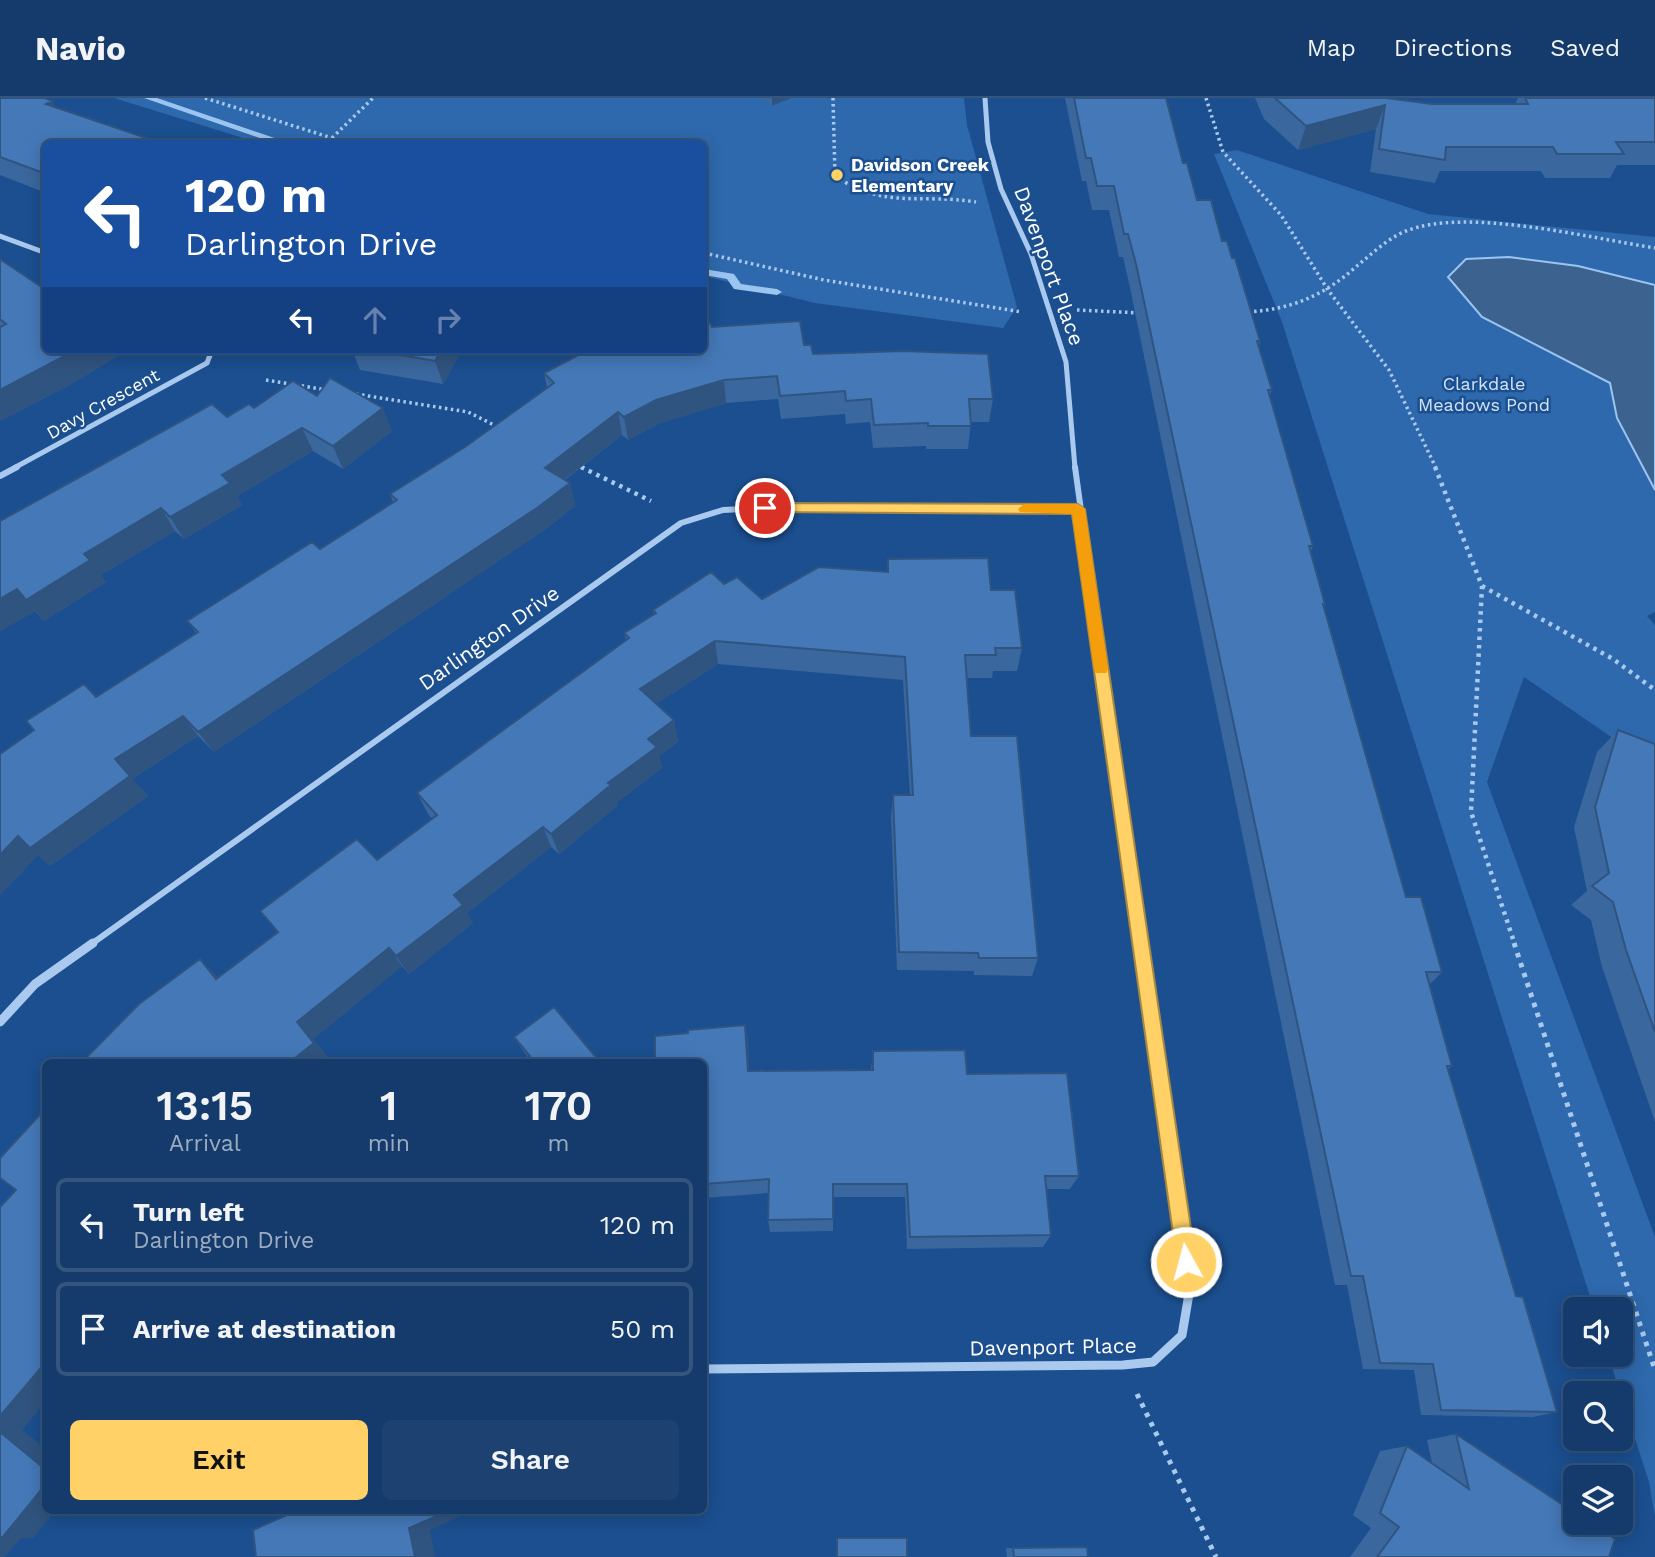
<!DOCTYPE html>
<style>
body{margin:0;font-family:"Work Sans",sans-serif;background:#1d4271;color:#f1f3f6;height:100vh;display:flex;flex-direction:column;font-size:26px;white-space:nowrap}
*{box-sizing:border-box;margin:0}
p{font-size:23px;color:#9dadc1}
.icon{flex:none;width:38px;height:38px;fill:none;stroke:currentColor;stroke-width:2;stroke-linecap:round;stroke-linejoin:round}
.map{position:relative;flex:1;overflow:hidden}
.details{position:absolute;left:42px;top:961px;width:665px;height:455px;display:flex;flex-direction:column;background:#143b6b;border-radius:10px;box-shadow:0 4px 18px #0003,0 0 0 2px #33557e}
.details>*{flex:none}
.banner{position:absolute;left:42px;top:42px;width:665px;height:214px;border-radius:10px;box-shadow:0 4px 18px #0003,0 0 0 2px #33557e;background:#1a4fa0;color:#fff;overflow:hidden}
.fabs{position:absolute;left:1563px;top:1199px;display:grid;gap:14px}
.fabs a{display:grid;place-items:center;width:70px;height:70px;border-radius:10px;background:#143b6b;box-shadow:0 4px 18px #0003,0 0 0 2px #33557e;font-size:35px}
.pin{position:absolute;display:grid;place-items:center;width:60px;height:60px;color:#fff;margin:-30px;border:4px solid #fff;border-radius:50%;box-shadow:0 2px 7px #0007}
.me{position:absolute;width:77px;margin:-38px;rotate:353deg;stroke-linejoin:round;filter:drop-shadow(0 0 5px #0008)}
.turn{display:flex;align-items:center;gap:24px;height:147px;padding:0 28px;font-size:32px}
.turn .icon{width:91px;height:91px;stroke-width:2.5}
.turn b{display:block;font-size:49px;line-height:60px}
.lanes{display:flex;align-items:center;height:66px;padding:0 28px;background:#0003;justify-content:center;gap:35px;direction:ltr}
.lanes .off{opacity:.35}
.eta{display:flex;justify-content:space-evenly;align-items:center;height:119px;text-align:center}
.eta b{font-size:42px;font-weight:600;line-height:49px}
.action{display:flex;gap:14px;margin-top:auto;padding:14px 28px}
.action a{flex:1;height:80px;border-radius:10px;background:#ffd166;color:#111;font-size:28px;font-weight:600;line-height:80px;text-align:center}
.action a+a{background:#1d4271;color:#f1f3f6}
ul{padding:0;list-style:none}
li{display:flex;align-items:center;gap:21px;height:94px;margin:0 14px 10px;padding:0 14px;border:4px solid #33557e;border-radius:10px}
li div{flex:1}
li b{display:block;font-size:26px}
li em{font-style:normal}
header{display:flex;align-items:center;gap:42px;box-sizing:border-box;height:98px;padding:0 35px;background:#143b6b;border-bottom:2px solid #33557e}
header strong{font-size:33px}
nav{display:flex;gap:38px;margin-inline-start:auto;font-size:24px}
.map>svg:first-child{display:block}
.green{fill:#2e69ad}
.water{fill:#3c6290;stroke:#9cc4f0;stroke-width:2}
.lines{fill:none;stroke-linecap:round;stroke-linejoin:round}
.stream{fill:#9cc4f0;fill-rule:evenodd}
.path-far2{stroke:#a9c9ee;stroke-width:3.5;stroke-dasharray:2.5 3.5;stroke-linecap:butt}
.path-far1{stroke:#a9c9ee;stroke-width:4.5;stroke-dasharray:3.5 5;stroke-linecap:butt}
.path{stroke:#a9c9ee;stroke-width:5;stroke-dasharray:4.5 6;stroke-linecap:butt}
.minor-far2{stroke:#a9c9ee;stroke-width:5}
.minor-far1{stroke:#a9c9ee;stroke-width:6}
.minor{stroke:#a9c9ee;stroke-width:9}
.wall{fill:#3a679d}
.shaded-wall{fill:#305480}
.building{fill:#4478b7;stroke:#305480;stroke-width:2}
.route{fill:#ffd166;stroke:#a68842;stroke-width:2}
.slow{fill:#f59e0b}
.poi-dot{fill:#ffd166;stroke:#1b4f8f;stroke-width:2.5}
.labels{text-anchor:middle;stroke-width:5;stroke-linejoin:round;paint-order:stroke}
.far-poi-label{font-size:18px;font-weight:bold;fill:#fff;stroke:#1b4f8f;text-anchor:start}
.far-park-label{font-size:18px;fill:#cfe3fa;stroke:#1b4f8f}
.far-street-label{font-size:18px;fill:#fff;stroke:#1b4f8f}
.street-label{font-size:21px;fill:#fff;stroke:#1b4f8f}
</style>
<header>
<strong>Navio</strong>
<nav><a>Map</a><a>Directions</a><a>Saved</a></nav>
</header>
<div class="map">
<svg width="1655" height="1459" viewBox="0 0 1655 1459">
<rect width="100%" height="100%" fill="#1b4f8f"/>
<path class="green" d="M114,0H964L967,27L1017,209L1003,230L815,205L704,178V46L259,45Z
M1237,52L1428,116L1655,139V514L1647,518L1655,527V669L1524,579L1487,684L1655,1139V1418L1649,1384L1608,1257L1620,1256V1211H1594L1282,224L1214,56Z"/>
<path class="water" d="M1509,159L1578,168L1655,187V392L1617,320L1610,285L1482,219L1448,179L1466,161Z"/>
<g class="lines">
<path class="stream" d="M144,0H157L292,46H277Z
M704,171L734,176L741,186L777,191L782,194L777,197L734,191L727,181L704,177Z"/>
<path class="path-far2" d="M205,0L351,46
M833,0L835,78C885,112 921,95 976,104
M1206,0L1223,54L1281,117L1328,192L1389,272L1436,370
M332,40L373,0
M704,155L824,182L1022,214
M1077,212L1141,215
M1248,214C1293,211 1325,197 1358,167C1373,155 1388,140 1406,133C1466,109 1590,140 1655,150
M266,282L327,292
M356,296L468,314L500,330
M577,367L584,370"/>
<path class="path-far1" d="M581,369L651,403
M1435,369L1482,488L1471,714L1515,847
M1482,488L1613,561L1655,592"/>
<path class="path" d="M1514,845L1655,1272
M1137,1296L1216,1459"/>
<path class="minor-far2" d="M985,0L988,44L1001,91L1031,156L1066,264L1075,370
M0,138L46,155
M14,370L207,265L212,252"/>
<path class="minor-far1" d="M1075,369L1141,847
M0,378L17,369
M90,847L681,425L723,412L765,410L1078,411"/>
<path class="minor" d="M0,924L35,886L93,845
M704,1271L1123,1267L1153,1264L1182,1237L1190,1190L1140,845"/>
</g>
<path class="wall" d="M0,0L52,3L55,9L46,46V95L0,77Z
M761,0H791L772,8Z
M1065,0H1166L1183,65L1197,102L1232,160L1260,243L1259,249L1272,292L1270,297L1313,448L1311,453L1325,506L1324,510L1406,799L1442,874L1429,887L1452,968L1448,971L1516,1198L1557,1314L1533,1319L1421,1317L1414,1272L1363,1271L1347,1187H1335L1130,190L1123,159H1119L1109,112H1092L1086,83H1082Z
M1255,0H1386L1432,6H1515L1518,0H1655V67H1617L1610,80H1545L1541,73H1440L1435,85L1370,74L1376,31L1298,52L1264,21Z
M0,161L121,256L73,285L0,323Z
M712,229L804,247L813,256L993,301L989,324H971L968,351H926V348L873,350L870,324L846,326L845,316L781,321L778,301L726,305L660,325L628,342L622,337L565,382L570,385L575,408L543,433L214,654L198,638L132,681L148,698L50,768L38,757L0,797V656L96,599L196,535L187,523L320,451L393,404L390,396L465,349L547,290L544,275Z
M352,252H462L443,286L360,272Z
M317,298L392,333L343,371L313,353L237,398L242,407L184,441L175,433L101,477L106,484L44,523L35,513L0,533V423L227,319L254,310Z
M724,486L762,501L991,492L1022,550L1017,573H993L992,580H967L971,638L1038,860L1032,878L974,877V873L897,872L891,718L893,697H910L903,582L718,566L656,606L674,622L678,644L659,658L662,670L616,705L617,708L559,756L551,749L467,815L473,825L409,876L402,868L313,941L330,961L325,964H82L219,879L432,721L428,716L417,695L626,542L624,535L654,517L653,512Z
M1618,632L1655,646V1024L1602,869L1591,822L1571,807L1587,793L1574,729L1597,654Z
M745,927L748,944L749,973L871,972L873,953L967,976L1079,1078L1070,1091H1046L1051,1137L1043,1149L907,1151L905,1099H833V1133L770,1134L768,1122L769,1095L704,1100V964L688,935Z
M514,939L600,964L528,960Z
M1456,1336L1609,1459H1350L1371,1430L1353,1417L1380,1353L1407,1348L1432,1365L1427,1342Z
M1006,1450H1013L1088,1459H1007Z"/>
<path class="shaded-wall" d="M772,0H791L772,8Z
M52,3L64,26L46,6Z
M1385,7L1376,31L1298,52L1306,28Z
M76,252H119L121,256L73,285L0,323V292Z
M441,252H462L443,286L435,263Z
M724,282L726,305L660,325L628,342L624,319L656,302Z
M383,310L392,333L343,371L333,348Z
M618,314L622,337L551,392L545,370Z
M302,330L313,353L237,398L242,407L184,441L170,419L222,377Z
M570,385L575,408L543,433L214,654L198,634Z
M161,410L175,433L101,477L106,484L44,523L26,502L84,456Z
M17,491L35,513L0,533V501Z
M715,543L718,566L644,614L640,591Z
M183,618L198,638L132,681L148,698L50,768L38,757L0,797V757L18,738L115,661Z
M674,622L678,644L659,658L662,670L616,705L617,708L559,756L551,736L608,685L648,641Z
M543,729L551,749L467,815L473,825L409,876L396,858L454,797Z
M389,850L402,868L313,941L330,961L325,964H290L297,924Z
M200,861L218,879L216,881Z
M745,927L748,944L750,989L748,973Z
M46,1264V1303L22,1332L46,1351V1372L0,1334V1318Z
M46,1386V1412H56L33,1440H21L5,1459H0V1433Z
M451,1412H474L430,1432L435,1459H415L409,1430Z"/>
<path class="building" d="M0,0H45L52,3L46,6L164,46H46V76L0,59Z
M1074,0H1166L1183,65H1187L1197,102H1211L1222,143H1227L1232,160H1235L1260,243H1257L1272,292H1268L1313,448H1309L1325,506H1323L1406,799H1421L1442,874H1426L1452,968H1447L1516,1198L1523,1199L1557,1314L1441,1312L1433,1266L1380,1265L1363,1178H1351L1136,166L1128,136H1124L1114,88H1097L1091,60H1086Z
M1275,0H1386L1432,6H1528L1525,0H1655V44H1616L1624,56H1557L1553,49H1446L1445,62L1379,51L1385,7L1306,28Z
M0,161L46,192V252H76L0,292V229L6,226L0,221Z
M706,218L712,229L800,223L804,247H811L813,256L902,253L988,256L993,301H969L971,328H928V325L874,327L871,301L846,303L845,293L780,298L777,278L724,282L656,302L624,319L618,314L545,370L570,385L537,410L198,634L183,618L115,661L130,678L30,750L18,738L0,757V656L34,632L26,623L84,586L96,599L198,534L187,523L312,444L320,451L397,402L390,396L465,349L554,285L544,275L588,252H704V219Z
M371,252H441L435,263Z
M330,280L383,310L333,348L302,330L222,377L230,385L170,419L161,410L84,456L90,462L26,502L17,491L0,501V423L212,306L227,319L249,306L254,310L293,283L317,298Z
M988,460L991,492H1015L1022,550H995L996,557H965L971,638H1017L1038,860H979L978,855L899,854L893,697H913L905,559L715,543L640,591L674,622L648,641L657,649L608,685L611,687L551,736L543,729L454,797L463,807L396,858L389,850L297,924L314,945L290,964H82L139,906L200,861L216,881L278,834L260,813L357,741L377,762L437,717L417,695L629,540L624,535L656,515L653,512L711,474L724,486L737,479L762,501L819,469L888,474V461Z
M1618,632L1655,646V934L1626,852L1613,804L1592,788L1609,775L1595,709Z
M554,909L600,964H522L530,958L514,939Z
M745,927L748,973L873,972V953L965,952L967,976L1067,975L1079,1078H1045L1051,1137L910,1139L907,1086H833V1121L768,1122L769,1081L704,1086V964H655V938L688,935V932Z
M46,1010V1264L0,1318V1109L16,1092L0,1080V1060Z
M0,1334L46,1372V1386L2,1440L0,1438Z
M1456,1336L1575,1415V1424H1590L1615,1441L1609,1459H1377L1399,1429L1380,1415L1407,1348L1469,1391Z
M298,1412H451L409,1430L415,1459H256L253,1432Z
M837,1440H907V1459H837Z
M1087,1449L1088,1459H1014L1013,1450Z"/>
<path class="route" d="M765,405L1078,406L1085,411L1196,1164L1193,1171L1186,1174L1179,1171L1177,1164L1072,416L765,414L759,410Z"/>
<path class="slow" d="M1024,406H1078L1085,411L1108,571L1106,575H1096L1094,571L1072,416L1020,414L1018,411Z"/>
<circle class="poi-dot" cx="837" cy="77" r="7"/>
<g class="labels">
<g class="far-poi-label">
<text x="851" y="73">Davidson Creek<tspan x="851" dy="21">Elementary</tspan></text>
</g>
<g class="far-park-label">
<text x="1484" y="292">Clarkdale<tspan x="1484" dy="21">Meadows Pond</tspan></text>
</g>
<g class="far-street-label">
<text transform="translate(103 306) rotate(-29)" y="6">Davy Crescent</text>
</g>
<g class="street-label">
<text transform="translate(1049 168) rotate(70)" y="7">Davenport Place</text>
<text transform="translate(489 540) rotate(-35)" y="7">Darlington Drive</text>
<text transform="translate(1053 1249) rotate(-1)" y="7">Davenport Place</text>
</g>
</g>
</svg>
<div class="fabs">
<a><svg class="icon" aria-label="sound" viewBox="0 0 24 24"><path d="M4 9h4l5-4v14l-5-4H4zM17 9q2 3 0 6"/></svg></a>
<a><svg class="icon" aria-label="search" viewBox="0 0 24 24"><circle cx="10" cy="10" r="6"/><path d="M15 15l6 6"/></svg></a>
<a><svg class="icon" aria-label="layers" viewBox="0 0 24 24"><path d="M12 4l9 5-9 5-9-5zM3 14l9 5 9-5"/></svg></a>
</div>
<div class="pin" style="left:765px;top:410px;background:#d93025"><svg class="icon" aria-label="arrive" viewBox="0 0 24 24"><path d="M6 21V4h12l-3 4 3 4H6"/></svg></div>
<svg class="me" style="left:1186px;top:1164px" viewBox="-20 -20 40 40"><circle r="17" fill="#ffd166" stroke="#fff" stroke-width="3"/><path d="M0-11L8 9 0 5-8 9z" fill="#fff"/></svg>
<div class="banner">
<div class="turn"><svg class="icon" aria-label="left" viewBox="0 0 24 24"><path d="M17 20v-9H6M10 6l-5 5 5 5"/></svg><div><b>120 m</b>Darlington Drive</div></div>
<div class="lanes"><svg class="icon" aria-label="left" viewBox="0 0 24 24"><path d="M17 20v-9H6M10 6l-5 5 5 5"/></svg><svg class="icon off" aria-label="ahead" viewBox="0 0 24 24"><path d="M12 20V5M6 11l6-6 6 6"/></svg><svg class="icon off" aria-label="right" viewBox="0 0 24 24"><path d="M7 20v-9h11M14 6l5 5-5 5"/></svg></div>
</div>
<section class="details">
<div class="eta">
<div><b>13:15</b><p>Arrival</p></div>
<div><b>1</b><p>min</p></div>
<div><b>170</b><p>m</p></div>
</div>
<ul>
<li><svg class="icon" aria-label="left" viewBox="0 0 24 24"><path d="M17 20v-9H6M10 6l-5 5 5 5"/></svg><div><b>Turn left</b><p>Darlington Drive</p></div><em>120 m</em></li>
<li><svg class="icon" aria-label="arrive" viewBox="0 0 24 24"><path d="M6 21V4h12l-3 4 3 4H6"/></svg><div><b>Arrive at destination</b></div><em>50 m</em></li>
</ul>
<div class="action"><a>Exit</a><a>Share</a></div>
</section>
</div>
